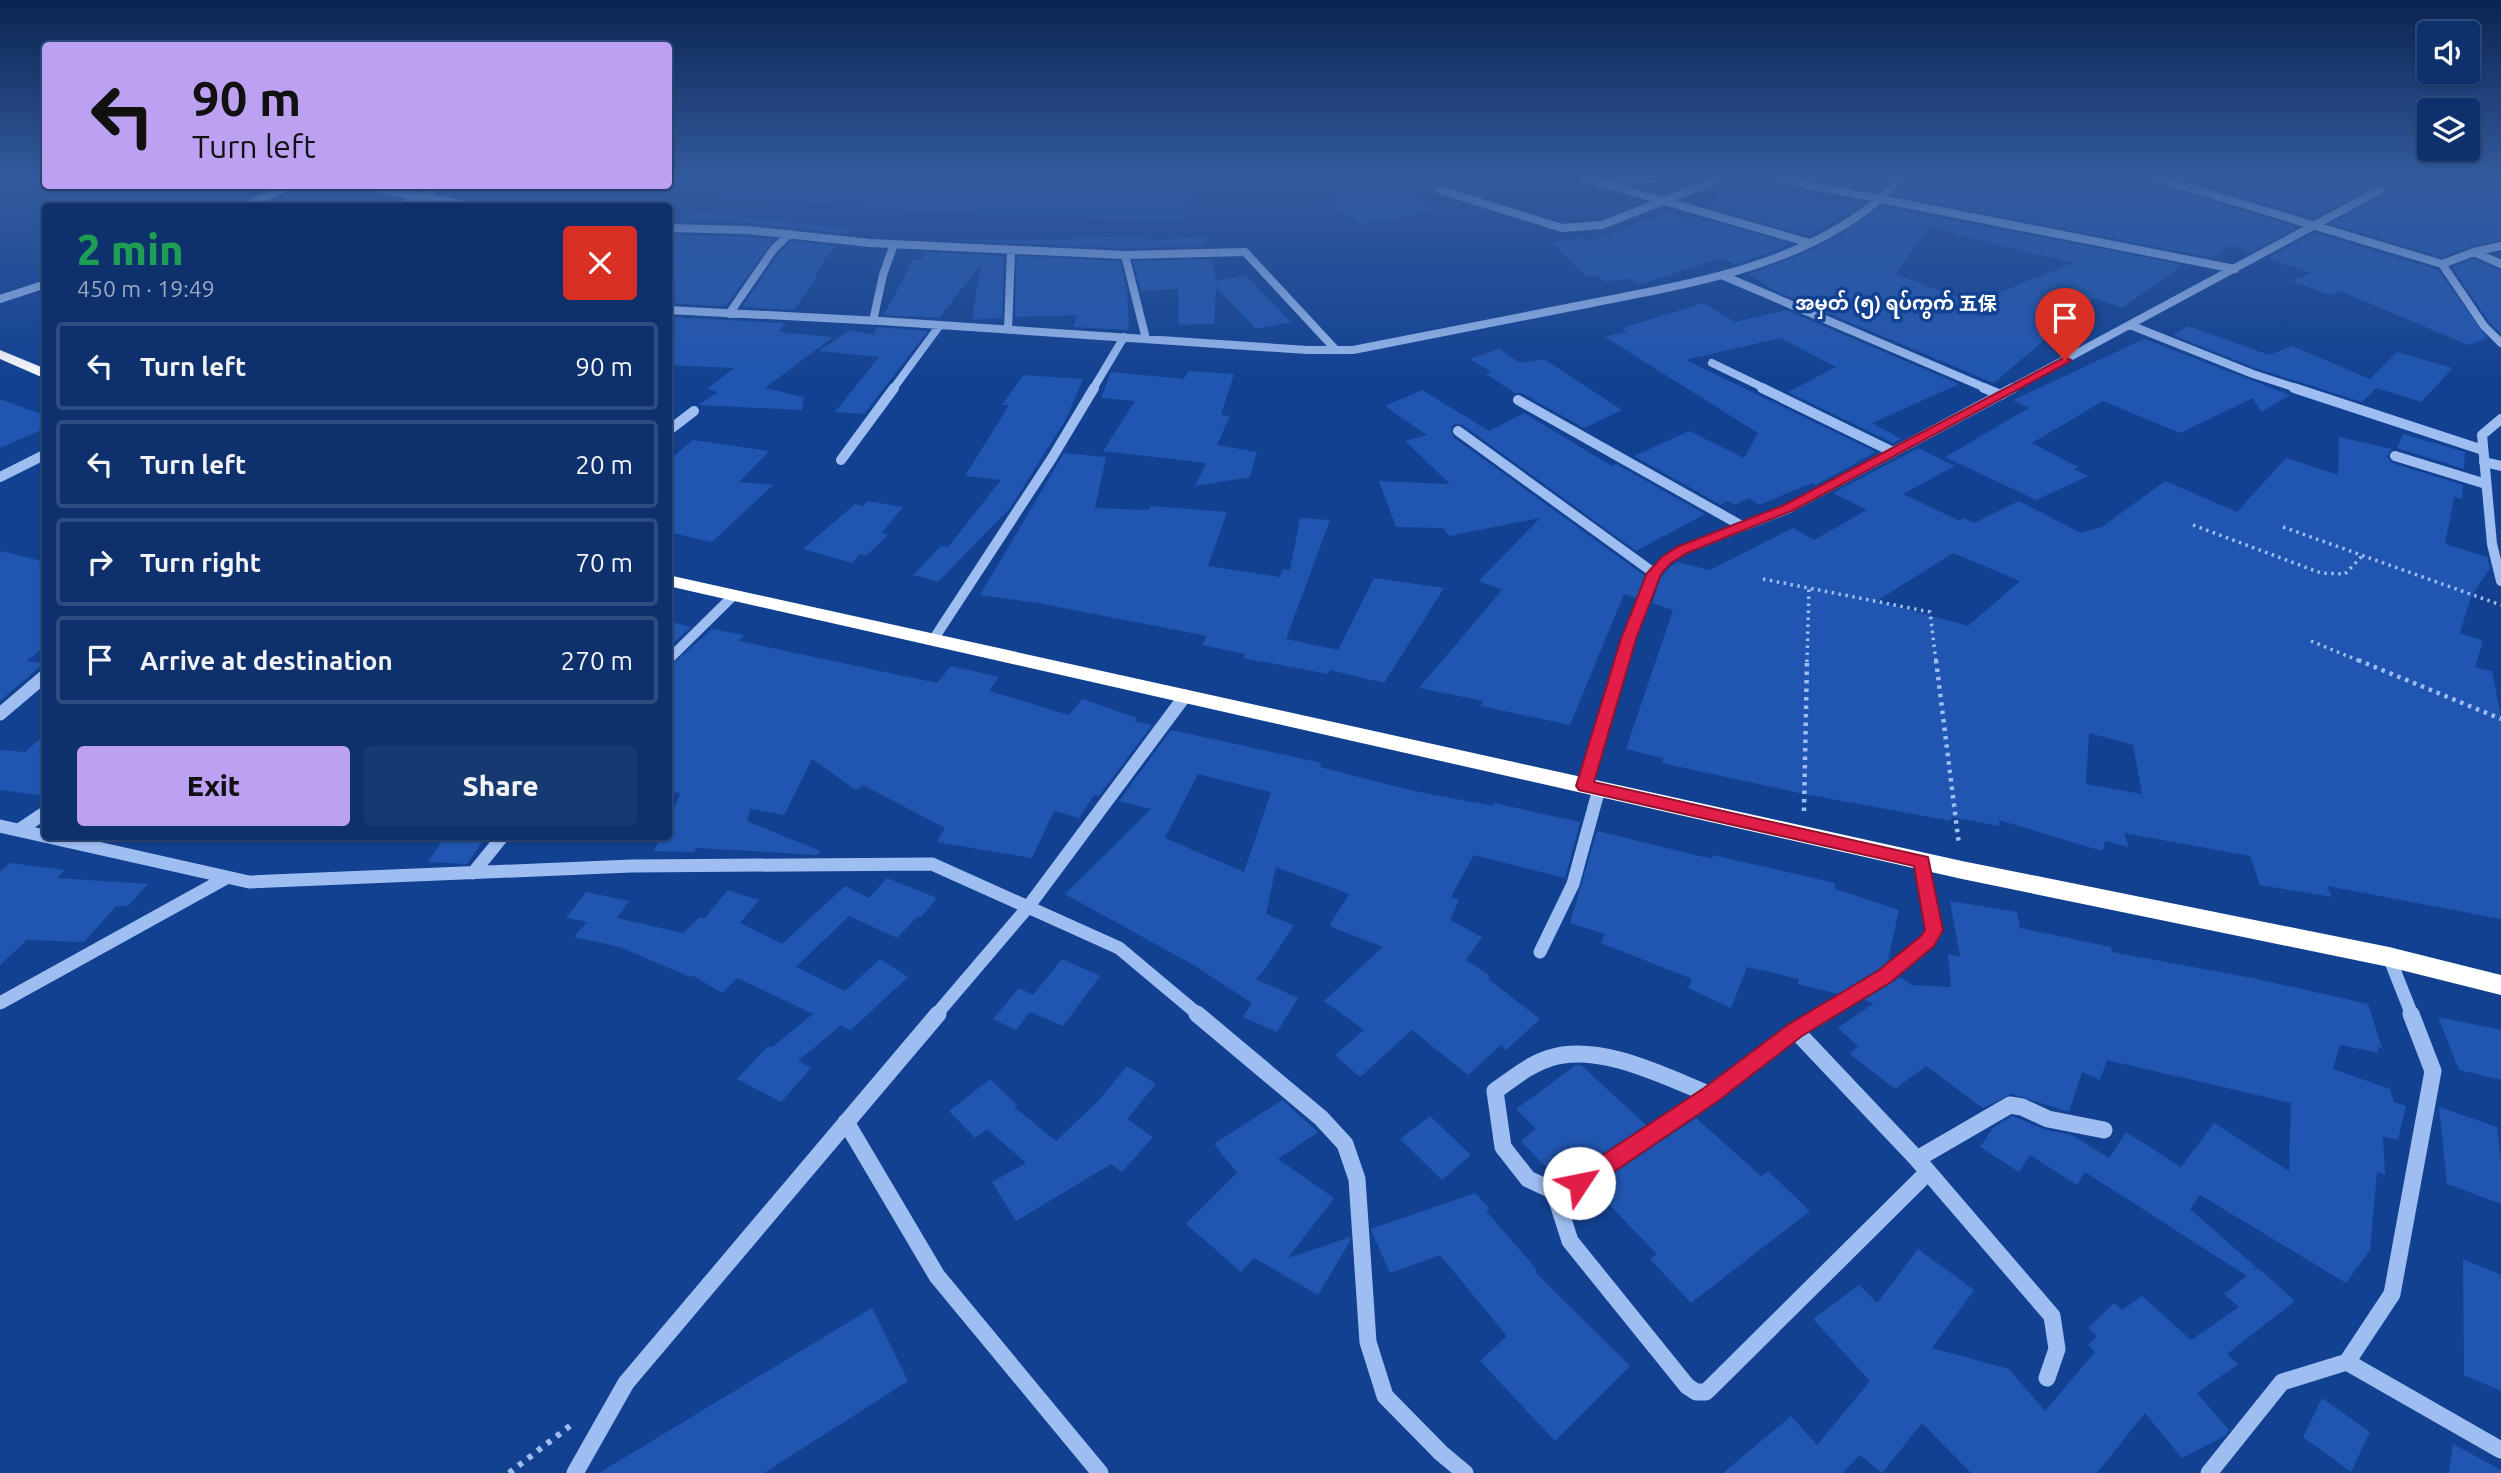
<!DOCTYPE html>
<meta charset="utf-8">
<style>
body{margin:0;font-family:Ubuntu,"Noto Sans SC","Noto Sans Myanmar",sans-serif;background:#173972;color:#f1f3f6;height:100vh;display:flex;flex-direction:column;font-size:26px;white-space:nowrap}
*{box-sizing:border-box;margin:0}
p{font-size:23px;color:#9ba9c2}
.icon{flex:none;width:38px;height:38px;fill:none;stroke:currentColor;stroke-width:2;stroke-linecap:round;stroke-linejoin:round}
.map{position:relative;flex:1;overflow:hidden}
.side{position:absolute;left:42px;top:203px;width:630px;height:637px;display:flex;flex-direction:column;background:#0e316d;border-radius:7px;box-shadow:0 2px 5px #0004,0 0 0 2px #2e4c80}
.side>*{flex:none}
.guide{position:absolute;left:42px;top:42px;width:630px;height:147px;border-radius:7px;box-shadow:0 2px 5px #0004,0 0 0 2px #2e4c80;background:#bca0f2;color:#111;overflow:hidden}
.controls{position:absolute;left:2417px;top:21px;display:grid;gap:14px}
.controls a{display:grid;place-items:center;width:63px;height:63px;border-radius:7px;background:#0e316d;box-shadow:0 2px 5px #0004,0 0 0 2px #2e4c80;font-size:35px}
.pin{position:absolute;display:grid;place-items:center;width:60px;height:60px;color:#fff;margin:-72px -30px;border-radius:50% 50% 50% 0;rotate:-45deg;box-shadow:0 0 7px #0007}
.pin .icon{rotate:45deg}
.me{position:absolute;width:77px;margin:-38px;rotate:56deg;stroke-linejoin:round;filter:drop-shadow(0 0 5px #0008)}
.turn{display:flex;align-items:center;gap:24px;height:147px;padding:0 35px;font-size:32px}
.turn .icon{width:91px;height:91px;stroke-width:2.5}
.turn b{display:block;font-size:49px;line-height:60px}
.round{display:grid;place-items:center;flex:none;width:74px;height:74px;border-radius:7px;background:#173972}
.head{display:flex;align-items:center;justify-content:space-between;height:119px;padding:0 35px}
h1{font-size:42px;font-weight:800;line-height:52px;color:#1e9e55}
.button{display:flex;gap:14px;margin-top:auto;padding:14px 35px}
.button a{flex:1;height:80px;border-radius:7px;background:#bca0f2;color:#111;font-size:28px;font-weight:800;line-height:80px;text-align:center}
.button a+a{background:#173972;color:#f1f3f6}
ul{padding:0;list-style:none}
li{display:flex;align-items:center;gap:21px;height:88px;margin:0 14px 10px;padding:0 21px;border:4px solid #2e4c80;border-radius:7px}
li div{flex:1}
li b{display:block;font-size:26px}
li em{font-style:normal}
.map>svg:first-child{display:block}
.green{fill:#1a51ac}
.building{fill:#2056b1;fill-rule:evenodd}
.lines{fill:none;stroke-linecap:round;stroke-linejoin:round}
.path-far2{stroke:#9ebef2;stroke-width:3.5;stroke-dasharray:2.5 4.5;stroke-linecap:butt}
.path-far1{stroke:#9ebef2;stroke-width:4.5;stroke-dasharray:3.5 5;stroke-linecap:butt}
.path{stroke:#9ebef2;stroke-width:6;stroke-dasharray:5 7;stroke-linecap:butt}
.minor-far3{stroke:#9ebef2;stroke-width:8}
.minor-far2{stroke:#9ebef2;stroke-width:10}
.minor-far1{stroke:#9ebef2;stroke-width:13}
.minor{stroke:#9ebef2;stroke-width:17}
.highway{fill:#fff;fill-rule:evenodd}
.route{fill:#e11d48;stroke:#92132f;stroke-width:2}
.labels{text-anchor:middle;stroke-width:7;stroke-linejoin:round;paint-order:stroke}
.far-quarter-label{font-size:19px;font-weight:bold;fill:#fff;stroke:#124191}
</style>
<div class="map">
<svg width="2501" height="1473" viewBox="0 0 2501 1473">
<rect width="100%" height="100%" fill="#124191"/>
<path class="green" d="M700,178H1197L1185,221L928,212L706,196V180Z"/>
<path class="building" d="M1845,178H1891L1877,192L1843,185Z
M1907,178H1998L2050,190L2067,178H2106L2135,187L2146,181L2297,227L2251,252L2228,244L2213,258L1893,195Z
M2279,178L2299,181L2382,180L2404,194L2453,180L2474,187L2501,181V240L2473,246L2442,257L2331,224L2384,195L2386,190L2381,184L2313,218L2233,194Z
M1399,185L1434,211L1360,225L1324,200Z
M1761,188L1778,192L1784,189L1839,203L1840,198L1865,203L1810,236L1705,206L1726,190L1750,196Z
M1881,206L2183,265L2122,308L2093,298L1994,383L1775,291L1749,274L1810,251L1843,233ZM1928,226L1987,242L2073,263L1973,303L1896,274Z
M696,211L801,224L852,228L847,234L748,223L680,222Z
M1671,212L1688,219L1692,216L1791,244L1735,265L1723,257L1639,285L1628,278L1606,282L1598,276L1586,277L1552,242L1583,238L1587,242Z
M2315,233L2438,270L2487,338L2468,345L2340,291L2329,295L2291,280L2312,273L2268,258Z
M668,235L747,237L774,239L726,306L668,303Z
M1077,236L1150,238L1149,240L1205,237L1207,246L1125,248L943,240L1076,239Z
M791,241L836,246L824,260L812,285L794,310L742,307L778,254Z
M926,252L1004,256L1002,318L972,320L981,264L939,318L884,315L913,260H921Z
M1017,256L1120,261L1127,291L1129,330L1073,327L1077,315L1015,317Z
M1211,259L1216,281L1245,275L1291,322L1256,329L1216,287L1214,324L1179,325L1178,289L1141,291L1133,261Z
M2474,259L2501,271V334L2489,322L2452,267Z
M1704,303L1735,322L1786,310L1959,384L1872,423L1901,439L1893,443L1788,392L1836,367L1780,338L1686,360L1876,452L1816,485L1812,483L1759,505L1749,498L1734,505L1728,501L1721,505L1634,456L1689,431L1744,458L1758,433L1605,337L1627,331L1622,328Z
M668,317L785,323L779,332L833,337L765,388L804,397L802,410L699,405L718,392L707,389L734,368L668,365Z
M2188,326L2269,355L2292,346L2370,379L2397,352L2453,368L2421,402L2376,388L2362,402L2255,368L2173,335Z
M877,327L928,331L864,414L835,412L879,357L819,351L850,330L873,335Z
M2144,339L2290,395L2261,412L2253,398L2180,433L2103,401L2032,443L2078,467L2074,469L2088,476L2036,500L1945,457L2029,408L2013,400Z
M1499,349L1520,363L1544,359L1622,410L1584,428L1522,393H1515L1486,374L1491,372L1470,359Z
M1188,371L1234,374L1221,415L1230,416L1217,445L1257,452L1250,477L1195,486L1206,463L1103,451L1135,401L1101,398L1111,372L1184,379Z
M1023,375L1083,379L1066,419L1010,508L938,582L913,575L941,546L948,547L1001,480L965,476L1009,405H1002Z
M1422,390L1489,431L1524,413L1612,466L1616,464L1705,514L1636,551L1463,425L1455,424L1451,427L1453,437L1645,576L1637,598L1624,594L1570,725L1481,706L1483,701L1419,688L1502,590L1479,581L1540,518L1449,536L1443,528L1396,527L1379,481L1450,484L1405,441L1427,435L1385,406Z
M0,399L46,416V428L0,448Z
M2403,434L2465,452L2464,469L2397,448Z
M2339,437L2392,449L2387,457L2392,463L2463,485L2462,499L2454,497L2445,544L2487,557L2490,568L2471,597L2460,633L2483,641L2475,667L2492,671L2501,717V919L2327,886L2332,897L2260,885L2250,856L2124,833L2129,847L2106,841L2102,851L1999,820L2000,826L1951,817V821L1799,793L1662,763L1663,758L1626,749L1673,610L1652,603L1661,577L1671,566L1677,562L1710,570L1793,528L1814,540L1867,510L1833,493L1918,448L1955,466L1903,494L1960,521L1964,518L1974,523L2019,501L2081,533L2102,527L2165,481L2237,512L2286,458L2338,475ZM1953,553L2020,581L1968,626L1877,601ZM2089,733L2133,745L2142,794L2086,784Z
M693,440L769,451L739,482L773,485L712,542L668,532V461Z
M1064,453L1106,457L1095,508L1149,510L1151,506L1227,512L1208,566L1280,577L1283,569L1290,570L1300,518L1330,520L1286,639L1338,650L1374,578L1444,588L1384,683L1330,670L1328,674L1243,658L1245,654L1202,645L1207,636L1038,603L980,595Z
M867,501L903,507L881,533L888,535L866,556L860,554L852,563L803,549L855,504L864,506Z
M0,551L46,562V646L26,661L44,663L0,701Z
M668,621L691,627L668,648Z
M712,629L744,635L739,641L937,683L951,666L999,677L989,691L1069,715L1082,699L1137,718L1134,721L1152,725L1099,796L1094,795L1079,818L1054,811L1032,858L937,842L945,828L863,785L856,790L812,759L784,815L750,809L747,821L820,851L819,855L696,848L694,852L654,851L661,836H668V820L681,793L668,791V668Z
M1171,730L1322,763L1320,767L1409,790L1493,806L1494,803L1580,822L1565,878L1474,855L1451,897L1459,900L1450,920L1482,937L1466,960L1490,976L1488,979L1540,1019L1506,1050L1501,1045L1468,1075L1412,1030L1360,1077L1335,1055L1364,1030L1324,1001L1383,947L1329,926L1349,894L1276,867L1266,914L1294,925L1265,969L1256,979L1298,998L1277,1032L1243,1017L1252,1003L1195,966L1065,894L1151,809L1119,801ZM1198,774L1271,792L1244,872L1165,838Z
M46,734V796L0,790V750L25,752Z
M1597,831L1712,859L1713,855L1835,883V889L1899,910L1887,964L1838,994L1798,984L1799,979L1747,967L1731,1008L1688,988L1692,979L1601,943L1605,934L1570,923Z
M446,836H486L467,864L428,862Z
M10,863L65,870L57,878L148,884L128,906H116L84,942L27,940L0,965V872Z
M887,878L937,898L921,917L918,916L897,938L849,916L796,967L845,991L880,959L908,977L850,1031L841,1025L798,1061L811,1068L781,1102L737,1079L768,1046L772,1047L813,1014L737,978L722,993L692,975L690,977L620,947L574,937L587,922L566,918L586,892L629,901L617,918L683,933L700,917L704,919L728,890L759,900L740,923L782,944L845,886L869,898Z
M1950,901L2017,912L2020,928L2111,947L2112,952L2252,978L2368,1004L2382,1048L2377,1047L2379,1053L2340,1045L2333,1069L2390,1089L2394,1102L2406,1106L2398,1140L2383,1136L2385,1175L2377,1172L2370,1250L2346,1283L2200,1195L2190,1209L2256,1267L2253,1271L2258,1268L2295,1301L2227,1354L2238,1364L2197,1393L2229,1430L2225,1436L2182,1458L2145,1413L2097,1473H1971L1922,1423L1882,1473L1860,1455L1842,1473H1723L1791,1416L1817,1445L1870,1381L1813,1319L1859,1285L1877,1303L1918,1249L1974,1290L1932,1348L2009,1369L2045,1411L2095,1352L2088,1345L2097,1336L2088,1328L2114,1303L2122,1310L2142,1296L2191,1340L2239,1307L2224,1294L2247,1276L2085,1172L2077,1185L2030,1155L2019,1172L1980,1147L1994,1127L2012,1116L2046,1130L2072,1135L2109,1158L2126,1132L2181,1167L2214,1123L2289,1171L2291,1103L2107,1060L2100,1080L2082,1072L2069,1112L2012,1094L1983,1108L1926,1066L1895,1089L1850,1054L1858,1046L1838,1028L1874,1003L1864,1000L1901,977L1911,985L1951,987L1948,954L1960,957Z
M1062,959L1100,976L1063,1026L1030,1012L1016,1030L993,1019L1019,988L1033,995Z
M2438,1017L2501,1030V1080L2459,1070Z
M1576,1065H1581L1646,1125L1577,1171L1562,1157L1548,1169L1521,1141L1536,1129L1516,1109Z
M1127,1066L1156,1084L1127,1119L1153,1137L1122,1172L1111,1164L1016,1221L992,1182L1026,1163L987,1129L975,1138L949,1111L990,1079L1017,1105L1014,1107L1056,1141L1099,1100Z
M1282,1100L1318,1132L1278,1159L1334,1198L1288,1258L1350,1237V1241L1318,1295L1254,1258L1241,1272L1186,1224L1237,1173L1214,1144Z
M2439,1107L2497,1127L2501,1161V1204L2447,1184Z
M1430,1116L1471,1155L1442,1180L1400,1139Z
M1696,1118L1761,1176L1768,1171L1810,1211L1691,1303L1650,1259L1657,1254L1592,1187Z
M1475,1193L1489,1208L1486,1211L1537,1270L1535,1272L1630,1366L1555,1441L1480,1361L1507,1336L1440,1255L1390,1273L1372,1232L1371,1229Z
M2463,1259L2501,1275V1391L2464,1375Z
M872,1308L908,1381L764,1473H599Z
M2322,1398L2370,1432L2351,1472L2303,1437Z
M2453,1444L2501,1470V1473H2449Z"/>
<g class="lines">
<path class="path-far2" d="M2193,525L2321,573L2345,574L2364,554
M2283,527L2501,605
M1763,579L1930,612L1936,662
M2311,641L2362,662
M1807,662L1809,588"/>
<path class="path-far1" d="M1936,660L1959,845
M2358,660L2501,719
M1804,811L1807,660"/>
<path class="path" d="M509,1473L575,1422"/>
<path class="minor-far3" d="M1584,178L1810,243
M1774,178L2235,269
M2156,178L2442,264L2474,252L2501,246
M1613,183L1655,178
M366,186L470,206
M1440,190L1562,228L1602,225L1721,178
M245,206L290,186
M401,206L440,186
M668,228L747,230L870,243L1125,255L1245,252L1336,350
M2474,252L2501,264
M1125,255L1146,339
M2442,264L2484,326L2501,343
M1724,276L1988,389
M0,299L46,284
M668,310L881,321L1307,350H1353C1433,334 1513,319 1592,303C1687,284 1791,268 1870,207C1881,198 1891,188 1901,178
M729,314L773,250L789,234
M873,321L883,275L894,244
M2130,325L2253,374L2299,389
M1008,330L1011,250
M1712,363L1766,389
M893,389L940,325
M1093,389L1124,337
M2010,389L2380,190"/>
<path class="minor-far2" d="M1762,388L1893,452
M1984,388L2001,395
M2294,388L2483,450
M1518,400L1742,526
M2501,419L2482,435L2492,544L2501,581
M668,431L694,411
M1458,431L1654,573
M2395,456L2486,484
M841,460L894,388
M2484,462L2501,466
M0,477L46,454
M933,640L1052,458L1094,388
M668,660L734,595
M1622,662L1654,573L1666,560L1682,550L1789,508L2013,388"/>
<path class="minor-far1" d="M0,714L46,675
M1585,786L1623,660
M0,826L249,882L631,866L932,864L1119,948L1199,1015
M19,830L46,812
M473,873L503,836
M1540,952L1573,884L1599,789
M2389,957L2412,1015
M0,1003L226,878
M936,1015L1028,907L1185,696
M1820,1015C1844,1001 1925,958 1933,932C1936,922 1924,875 1922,862"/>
<path class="minor" d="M1197,1014L1321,1118L1345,1144L1357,1179L1368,1342L1385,1396L1441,1453L1465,1473
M1823,1014L1795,1030L1711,1095C1666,1077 1599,1042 1550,1058C1530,1064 1512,1079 1495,1091L1503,1147L1528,1179L1554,1191L1570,1241L1687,1386L1696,1392H1706L1928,1172
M1795,1030L1917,1159L2052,1316L2057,1349L2047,1378
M846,1122L937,1276L1100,1473
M1917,1159L2010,1105L2022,1107L2048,1119L2104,1130
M1554,1191L1579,1183L1711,1095
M2347,1362L2501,1450
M575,1473L626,1383L938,1014
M2209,1473L2282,1382L2347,1362L2392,1294L2433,1071L2411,1014"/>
<path class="highway" d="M0,350L46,369V379L0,359Z
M668,575L1962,861L2389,947L2501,975V995L2389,967L1962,879L668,586Z"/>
</g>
<linearGradient id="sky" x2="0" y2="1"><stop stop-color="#0a2450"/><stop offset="0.46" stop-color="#335a9d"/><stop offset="1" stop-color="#335a9d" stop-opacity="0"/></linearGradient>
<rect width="2501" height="384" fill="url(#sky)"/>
<path class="route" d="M2065,357L2071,360L2069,362L1794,510L1687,553L1671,563L1661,574L1636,639L1594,782L1928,857L1943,930L1934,946L1891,982L1802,1036L1718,1101L1587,1190L1579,1193L1571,1190L1568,1183L1571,1176L1704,1088L1789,1024L1878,971L1921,936L1925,930L1914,866L1579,790L1576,786L1621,639L1647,573L1662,557L1677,547L1784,505Z"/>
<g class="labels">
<g class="far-quarter-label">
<text x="1896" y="310">အမှတ် (၅) ရပ်ကွက် 五保</text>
</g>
</g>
</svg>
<div class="controls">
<a><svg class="icon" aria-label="sound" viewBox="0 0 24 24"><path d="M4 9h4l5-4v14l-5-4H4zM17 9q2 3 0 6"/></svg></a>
<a><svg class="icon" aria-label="layers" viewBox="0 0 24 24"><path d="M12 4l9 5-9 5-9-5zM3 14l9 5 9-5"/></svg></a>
</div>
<div class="pin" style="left:2065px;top:360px;background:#d93025"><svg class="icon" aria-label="arrive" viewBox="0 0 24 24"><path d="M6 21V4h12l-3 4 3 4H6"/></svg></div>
<svg class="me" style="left:1579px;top:1183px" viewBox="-20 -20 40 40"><circle r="19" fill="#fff"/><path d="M0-13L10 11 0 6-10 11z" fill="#e11d48"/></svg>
<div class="guide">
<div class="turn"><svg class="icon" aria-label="left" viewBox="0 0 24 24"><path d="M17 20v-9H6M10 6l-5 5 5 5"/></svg><div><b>90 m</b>Turn left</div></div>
</div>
<section class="side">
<div class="head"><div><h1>2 min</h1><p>450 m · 19:49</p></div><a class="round" style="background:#d93025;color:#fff"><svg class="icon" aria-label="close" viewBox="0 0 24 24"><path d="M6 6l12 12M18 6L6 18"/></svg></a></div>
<ul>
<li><svg class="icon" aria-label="left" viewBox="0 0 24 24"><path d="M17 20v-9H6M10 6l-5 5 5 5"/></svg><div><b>Turn left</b></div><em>90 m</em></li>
<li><svg class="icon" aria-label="left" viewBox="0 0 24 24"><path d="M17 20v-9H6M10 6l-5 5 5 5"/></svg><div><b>Turn left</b></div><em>20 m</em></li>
<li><svg class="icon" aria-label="right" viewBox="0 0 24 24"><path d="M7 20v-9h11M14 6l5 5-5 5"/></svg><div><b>Turn right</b></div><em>70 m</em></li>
<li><svg class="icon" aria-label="arrive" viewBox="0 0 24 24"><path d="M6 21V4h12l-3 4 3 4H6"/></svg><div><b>Arrive at destination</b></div><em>270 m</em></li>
</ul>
<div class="button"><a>Exit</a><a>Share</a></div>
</section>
</div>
